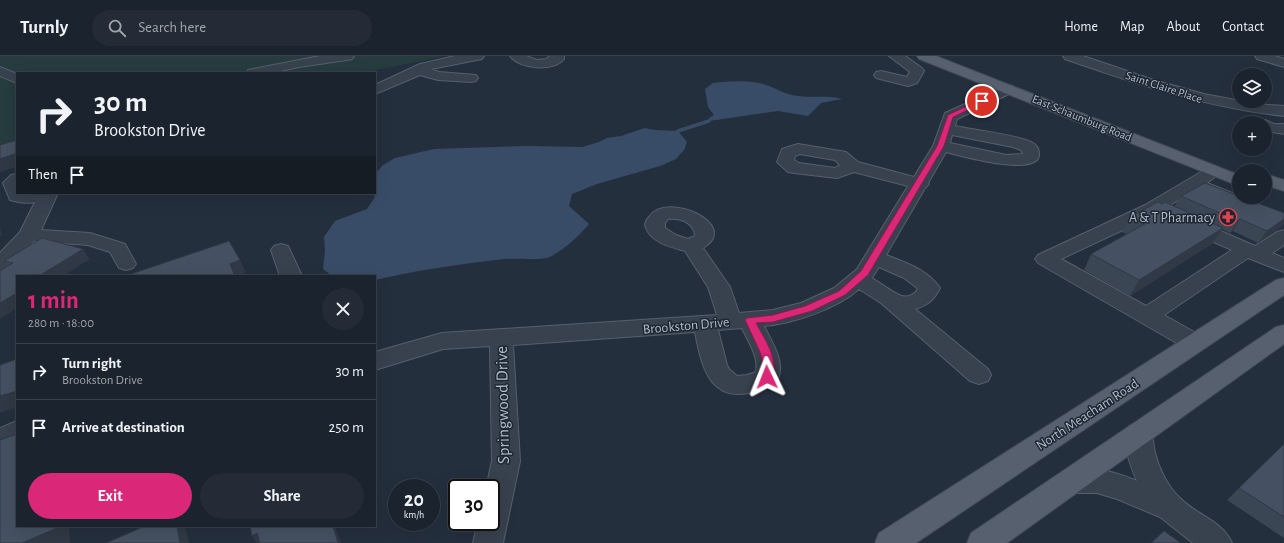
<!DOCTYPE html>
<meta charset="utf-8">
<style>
body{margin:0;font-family:"Alegreya Sans",sans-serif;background:#242b36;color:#f1f3f6;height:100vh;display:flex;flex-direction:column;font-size:15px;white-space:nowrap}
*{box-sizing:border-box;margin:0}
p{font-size:13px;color:#a0a4aa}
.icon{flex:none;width:22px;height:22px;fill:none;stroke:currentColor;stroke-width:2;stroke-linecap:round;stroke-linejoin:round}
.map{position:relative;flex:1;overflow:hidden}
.details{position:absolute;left:16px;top:219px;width:360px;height:252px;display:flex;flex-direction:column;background:#1b232e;border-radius:0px;box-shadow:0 4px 16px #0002,0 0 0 1px #39404a}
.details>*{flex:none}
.top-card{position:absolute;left:16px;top:16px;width:360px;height:122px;border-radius:0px;box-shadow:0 4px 16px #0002,0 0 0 1px #39404a;background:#1b232e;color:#f1f3f6;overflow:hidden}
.fabs{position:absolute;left:1232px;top:12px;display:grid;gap:8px}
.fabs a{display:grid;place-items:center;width:40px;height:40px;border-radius:50%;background:#1b232e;box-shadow:0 4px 16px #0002,0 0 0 1px #39404a;font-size:20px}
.speed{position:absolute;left:388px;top:423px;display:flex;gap:8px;font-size:20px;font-weight:700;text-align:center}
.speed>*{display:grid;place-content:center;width:52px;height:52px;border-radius:50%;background:#1b232e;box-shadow:0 4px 16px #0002,0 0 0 1px #39404a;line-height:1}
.speed small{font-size:10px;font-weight:400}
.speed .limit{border:2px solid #111;border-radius:6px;background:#fff;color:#111}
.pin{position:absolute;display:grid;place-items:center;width:34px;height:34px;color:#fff;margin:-17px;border:2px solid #fff;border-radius:50%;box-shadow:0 1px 4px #0007}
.me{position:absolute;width:44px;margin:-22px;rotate:358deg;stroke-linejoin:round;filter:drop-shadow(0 0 3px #0008)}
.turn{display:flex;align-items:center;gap:14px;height:84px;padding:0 12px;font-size:18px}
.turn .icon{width:52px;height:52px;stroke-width:2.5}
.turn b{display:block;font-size:28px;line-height:34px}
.then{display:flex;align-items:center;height:38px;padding:0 12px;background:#0003;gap:8px;font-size:15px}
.round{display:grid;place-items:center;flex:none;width:42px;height:42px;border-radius:21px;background:#242b36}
.overview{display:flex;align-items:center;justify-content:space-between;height:68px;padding:0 12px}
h1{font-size:24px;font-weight:600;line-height:30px;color:#db2777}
.primary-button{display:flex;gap:8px;margin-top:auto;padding:8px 12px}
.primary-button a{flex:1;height:46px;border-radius:24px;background:#db2777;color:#fff;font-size:16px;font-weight:600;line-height:46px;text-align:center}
.primary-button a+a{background:#242b36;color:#f1f3f6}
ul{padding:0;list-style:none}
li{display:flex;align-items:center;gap:12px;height:56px;padding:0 12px;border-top:1px solid #39404a}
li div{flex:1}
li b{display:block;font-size:15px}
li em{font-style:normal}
header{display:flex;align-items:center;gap:24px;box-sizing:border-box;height:56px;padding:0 20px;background:#1b232e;border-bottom:1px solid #39404a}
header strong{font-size:19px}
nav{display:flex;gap:22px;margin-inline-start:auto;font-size:14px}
.search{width:280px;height:36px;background:#242b36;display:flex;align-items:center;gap:10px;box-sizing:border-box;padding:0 14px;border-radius:22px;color:#a0a4aa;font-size:15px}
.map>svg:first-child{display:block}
.green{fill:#263c3f}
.water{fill:#394c67}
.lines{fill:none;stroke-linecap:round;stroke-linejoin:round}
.stream{stroke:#394c67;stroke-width:3.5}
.minor-casing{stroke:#565f6c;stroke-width:2}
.major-casing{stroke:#414a57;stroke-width:2}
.minor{fill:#38414e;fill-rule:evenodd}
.major{fill:#56606e;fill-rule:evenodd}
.wall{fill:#3b4654}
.shaded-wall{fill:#303945}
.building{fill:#455162;stroke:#303945}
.route{fill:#db2777;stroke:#8e194d}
.labels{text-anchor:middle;stroke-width:3;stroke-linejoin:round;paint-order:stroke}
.far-street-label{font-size:12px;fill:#b4bcc9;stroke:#1d2633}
.poi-label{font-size:14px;fill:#b4bcc9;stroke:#1d2633;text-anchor:end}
.street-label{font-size:14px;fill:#b4bcc9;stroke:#1d2633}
.near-street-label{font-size:17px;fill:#b4bcc9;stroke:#1d2633}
</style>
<header>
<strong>Turnly</strong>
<div class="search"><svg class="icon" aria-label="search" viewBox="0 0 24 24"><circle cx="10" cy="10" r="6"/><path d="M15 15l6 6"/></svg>Search here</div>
<nav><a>Home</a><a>Map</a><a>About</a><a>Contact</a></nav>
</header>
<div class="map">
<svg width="1284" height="487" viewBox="0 0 1284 487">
<rect width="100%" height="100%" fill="#242f3e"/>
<path class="green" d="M0,0H445L362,17H17V88L0,91Z"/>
<path class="water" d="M722,26C738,25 754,24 769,30C779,34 787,39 798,40C813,42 828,39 842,43L821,47L808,60L778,55L709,65V62L714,59L708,51L705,33L713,27Z
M645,72L654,74L678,75L687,86L684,94L676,103L660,110L597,128L572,138L569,150L589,168C580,179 561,197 547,202C539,204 515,202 504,203C461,208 417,214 375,224V220H332L323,213L325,195L324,181L335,165L367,153L375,141L373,137H375V118L383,109L395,102L434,93L527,90L582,91L599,86L607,82L621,80Z"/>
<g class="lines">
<path class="stream" d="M678,75L709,65"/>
<defs>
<path id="minor" d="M320,0H354L352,3L347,4L299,11L272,17H246L248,14L253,13Z
M455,0H484L482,3L431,13L439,16L476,19L478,22L476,25L471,26L438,24L420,19L375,38V29L420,8Z
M510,0H526L537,4L546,3L550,0H564V3C554,16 519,13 510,0Z
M889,0H905L922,12L924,15L917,27L908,30L876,22L874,19L876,16L881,15L907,21L910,16Z
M1063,0H1083L1154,24L1204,38L1256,48L1284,50V60C1208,52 1137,28 1065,3Z
M1255,0H1275L1284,3V11L1257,3Z
M0,11L17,18V27L0,20Z
M1008,29L1013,30L1015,33L1013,36L957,63L955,70C973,74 1019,79 1033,87C1036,89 1039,93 1039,97C1042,123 958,99 946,96L928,127L929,128L925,132L886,199C906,207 927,213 940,232C934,244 928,249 915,253L988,313L991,319L988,325L979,328L970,325L881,247L859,233C838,252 793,268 764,270C773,288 787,308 776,327C767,331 758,335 749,337C708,345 701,307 695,276L513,289L520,405L503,487H473L478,466H491V432H486L492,405L490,290L443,293L375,314V296L442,277L717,259L708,231L685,195C671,191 652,187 646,172C644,168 646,164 649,161C666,134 742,169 703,192L730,231L739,257L773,254L801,247L834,232L857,213L908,130L854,116L837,122L794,117L788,116L777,106L782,93L798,88L846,96L858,106L914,121L933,90L945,57ZM952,79L1013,91L1021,94L1023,98L1006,99L950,87ZM800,98L835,104L840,109L835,112L799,107L794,104L795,100ZM668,163C680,162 694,166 695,180L688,183L676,179L665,172V167ZM879,211L904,222L916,231L918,233C915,238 908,242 902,240C898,240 877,225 872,222ZM742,272C748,285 759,301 756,316L747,319L737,320L729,313L727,309L718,274Z
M1265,64L1274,68H1284V78L1265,75V67H1259Z
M1207,115L1213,116L1216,120L1207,127L1232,137L1235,141L1232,145C1220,148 1206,139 1195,135L1162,153L1161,156L1061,203L1146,250L1232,194L1184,173L1181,169L1184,165L1191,163L1198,165L1255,190L1277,176L1284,174V189L1272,197L1284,202V216L1248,202L1164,259L1203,281L1207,287L1203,293L1195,295L1187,293L1038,207L1035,203L1038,199L1145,149L1201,116Z
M17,118V137H58L41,174L90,177L125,188L136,208L133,212L126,214L119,212L110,196L88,189L34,185L7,213L0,215V197L20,176L35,146C26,148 18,146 10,144L3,127L11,119Z
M281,188L288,190L302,220H280L271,194L274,190Z
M17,365V387L0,394V372Z
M1139,367L1149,370C1153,379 1153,387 1155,397C1159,413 1168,431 1180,442C1196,459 1223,465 1232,487H1193L1160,461L1117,443L1097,437H1072L1062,434L1058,425L1062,416C1086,408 1114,415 1137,425C1130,409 1121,387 1129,370Z"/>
<path id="major" d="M917,0H936L1239,119V130L919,3Z
M1265,118L1284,124V135L1265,129Z
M1284,222V239L916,487H875L879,477L1276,224Z
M1284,269V288L1007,487H967L971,477L1276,271Z"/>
</defs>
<use href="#minor" class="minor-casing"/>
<use href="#major" class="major-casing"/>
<use href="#minor" class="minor"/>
<use href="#major" class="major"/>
</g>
<path class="wall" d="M1181,140L1284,157V167L1281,171L1258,187L1233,175L1230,177L1222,173L1213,187L1130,240L1084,214L1091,198L1127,178L1122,176L1130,161L1162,148L1174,151Z
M83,193L89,203L63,220H17L8,210L4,205Z
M1284,388V482L1227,444L1239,432Z"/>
<path class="shaded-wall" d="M17,97V111L0,116V103Z
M1240,163L1233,175L1230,177L1238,165Z
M1284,163V167L1281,171L1258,187L1267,175Z
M0,172L2,180H0Z
M1223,172L1213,187L1130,240L1139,224Z
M83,193L89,203L63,220H39Z
M240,204L246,217L235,220L230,208Z
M17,237V252L0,263V247Z
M17,335V351L0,357V340Z
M55,470H69L70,487H22Z
M177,470H184L186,473L189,487H180Z
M333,470H335L341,487H338Z
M257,477L264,487H257L252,480Z"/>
<path class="building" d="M17,84V97L0,103V89Z
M1205,127L1239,140V141H1242L1284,157V163L1267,175L1240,163L1238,165L1181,140Z
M1158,146L1162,148L1165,146L1223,172L1139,224L1091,198L1145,168L1130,161Z
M42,182L83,193L39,220H17V237L0,247V215L13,207L4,205Z
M229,185L240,204L230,208L235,220H125Z
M17,303V335L0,340V309Z
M17,378V470H55V473L22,487H0V384Z
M1284,388V461L1239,432Z
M145,470H177L180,487H106Z
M250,470H333L338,487H260L257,477L252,480Z
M1164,475L1181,487H1151Z"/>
<path class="route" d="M982,43L985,45V46L953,61L944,90L868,219L845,239L812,255L773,266L756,267C764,282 781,306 771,323H764L762,321L764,311L760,296L745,264L747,262L773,259L805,250L839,235L861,215L937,90L948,59Z"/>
<defs>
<symbol id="pharmacy-ring" viewBox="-11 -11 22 22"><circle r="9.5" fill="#1d2633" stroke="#e0444e" stroke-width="1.5"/><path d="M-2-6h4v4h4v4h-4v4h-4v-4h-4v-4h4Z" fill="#e0444e"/></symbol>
</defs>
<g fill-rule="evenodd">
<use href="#pharmacy-ring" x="1218" y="151" width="20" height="20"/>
</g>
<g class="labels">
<g class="far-street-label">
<text transform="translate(1164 31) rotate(18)" y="4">Saint Claire Place</text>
<text transform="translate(1082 62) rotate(22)" y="4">East Schaumburg Road</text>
</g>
<g class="poi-label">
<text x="1215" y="166">A &amp; T Pharmacy</text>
</g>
<g class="street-label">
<text transform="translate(686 269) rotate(-5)" y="5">Brookston Drive</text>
<text transform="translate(1087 358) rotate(-33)" y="5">North Meacham Road</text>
</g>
<g class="near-street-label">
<text transform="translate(502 349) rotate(-91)" y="6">Springwood Drive</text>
</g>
</g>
</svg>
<div class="fabs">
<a><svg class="icon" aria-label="layers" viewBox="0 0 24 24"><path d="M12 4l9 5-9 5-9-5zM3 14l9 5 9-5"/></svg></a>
<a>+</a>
<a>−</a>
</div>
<div class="speed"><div>20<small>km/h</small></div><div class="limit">30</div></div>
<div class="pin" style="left:982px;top:45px;background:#d93025"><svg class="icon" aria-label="arrive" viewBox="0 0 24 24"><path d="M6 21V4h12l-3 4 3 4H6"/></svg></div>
<svg class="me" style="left:767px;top:321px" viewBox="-20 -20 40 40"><path d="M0-17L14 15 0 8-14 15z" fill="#db2777" stroke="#fff" stroke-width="4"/></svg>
<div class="top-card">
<div class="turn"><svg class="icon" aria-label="right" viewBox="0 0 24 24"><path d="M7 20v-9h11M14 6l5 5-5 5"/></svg><div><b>30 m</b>Brookston Drive</div></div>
<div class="then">Then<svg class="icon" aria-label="arrive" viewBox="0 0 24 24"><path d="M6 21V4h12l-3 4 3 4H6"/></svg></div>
</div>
<section class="details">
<div class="overview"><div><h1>1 min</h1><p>280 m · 18:00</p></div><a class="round"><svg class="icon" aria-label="close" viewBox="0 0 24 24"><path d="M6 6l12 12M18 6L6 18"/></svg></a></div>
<ul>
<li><svg class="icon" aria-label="right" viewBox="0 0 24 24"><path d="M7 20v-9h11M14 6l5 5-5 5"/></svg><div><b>Turn right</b><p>Brookston Drive</p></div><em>30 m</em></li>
<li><svg class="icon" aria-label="arrive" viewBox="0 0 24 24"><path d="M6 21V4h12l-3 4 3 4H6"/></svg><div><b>Arrive at destination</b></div><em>250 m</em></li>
</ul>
<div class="primary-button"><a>Exit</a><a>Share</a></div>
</section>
</div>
